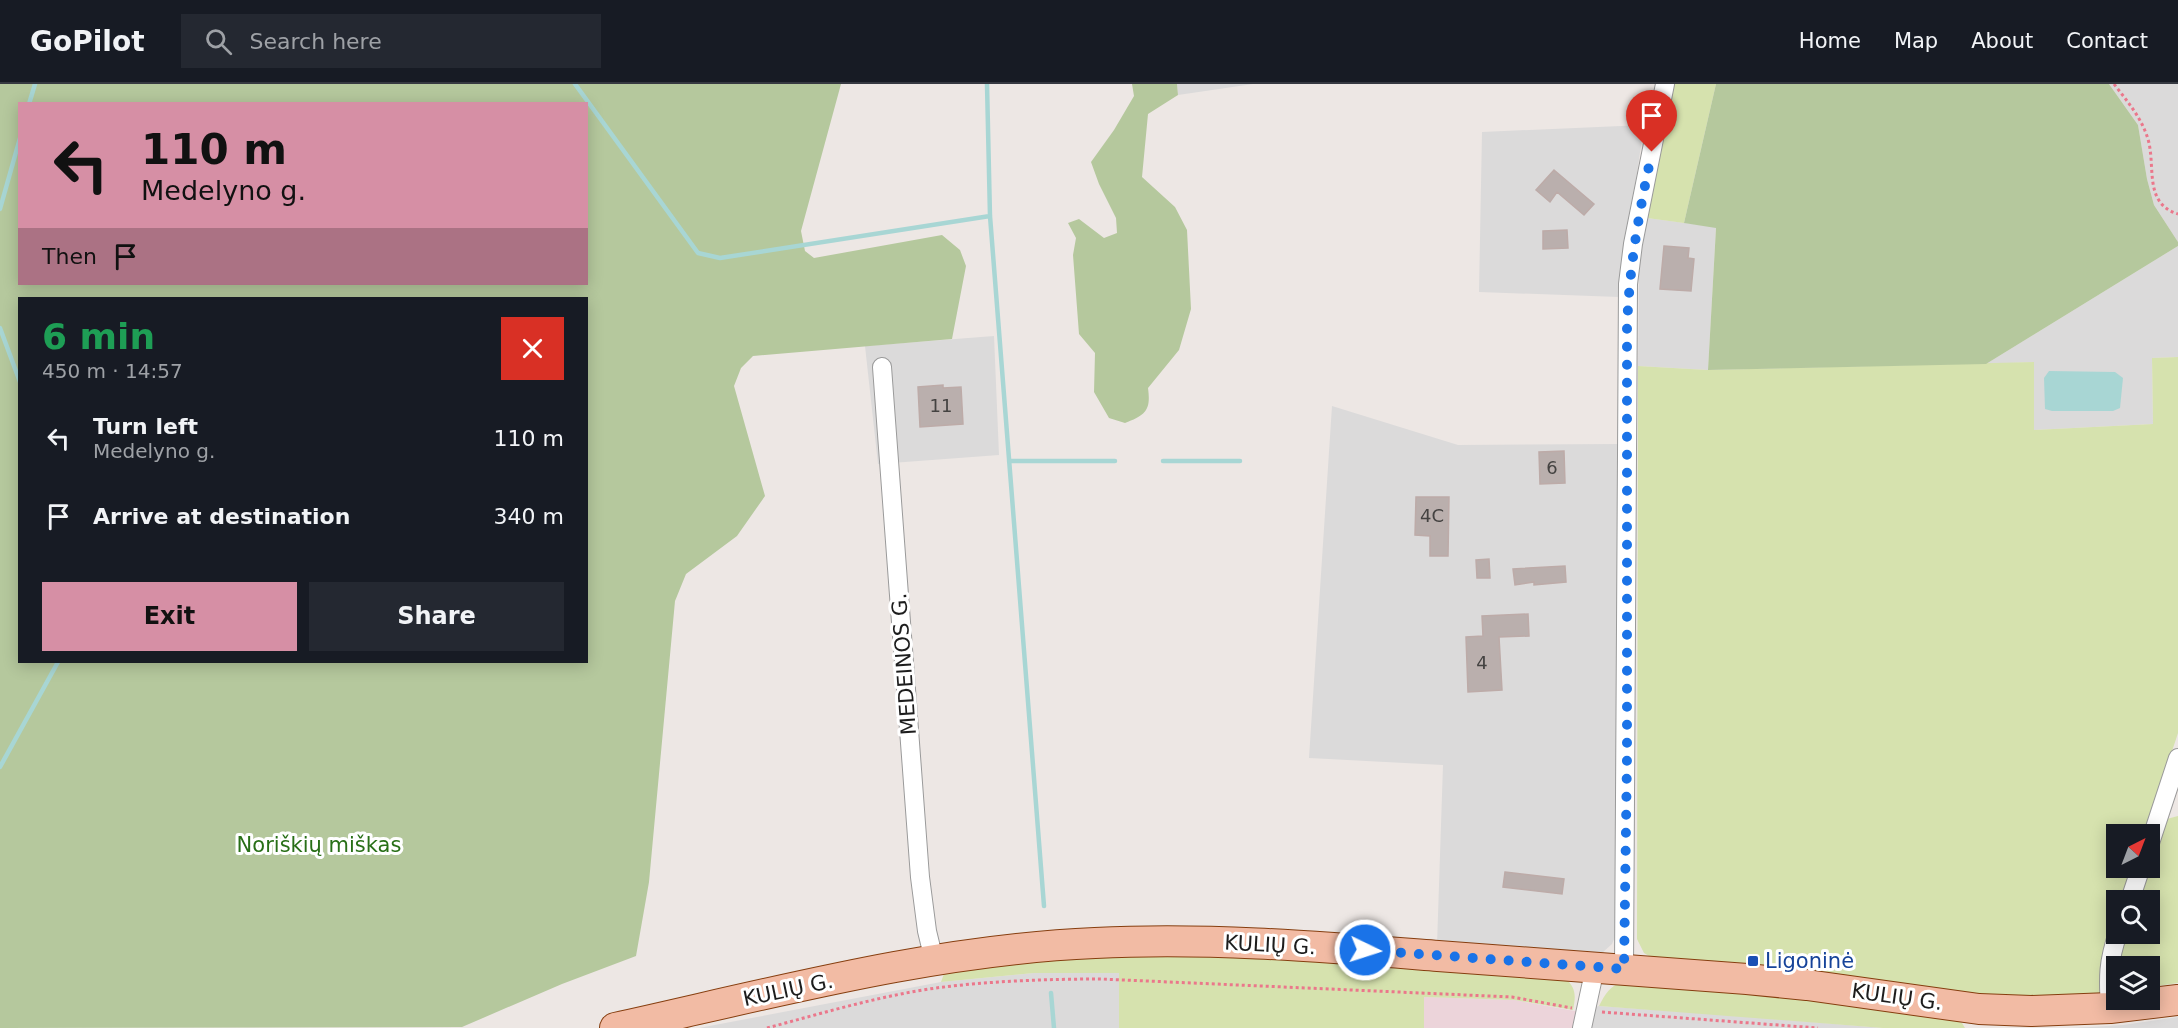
<!DOCTYPE html>
<meta charset="utf-8">
<style>
body{margin:0;font-family:"DejaVu Sans",sans-serif;background:#242831;color:#f1f3f6;height:100vh;display:flex;flex-direction:column;font-size:22px;white-space:nowrap}
*{box-sizing:border-box;margin:0}
p{font-size:20px;color:#9ea1a6}
.icon{flex:none;width:33px;height:33px;fill:none;stroke:currentColor;stroke-width:2;stroke-linecap:round;stroke-linejoin:round}
.map{position:relative;flex:1;overflow:hidden}
.panel{position:absolute;left:18px;top:213px;width:570px;height:366px;display:flex;flex-direction:column;background:#171b24;border-radius:0px;box-shadow:0 3px 15px #0003}
.panel>*{flex:none}
.guide{position:absolute;left:18px;top:18px;width:570px;height:183px;border-radius:0px;box-shadow:0 3px 15px #0003;background:#d68fa5;color:#111;overflow:hidden}
.needle{width:39px;rotate:42deg}
.fabs{position:absolute;left:2106px;top:740px;display:grid;gap:12px}
.fabs a{display:grid;place-items:center;width:54px;height:54px;border-radius:0px;background:#171b24;box-shadow:0 3px 15px #0003;font-size:30px}
.pin{position:absolute;display:grid;place-items:center;width:51px;height:51px;color:#fff;margin:-62px -26px;border-radius:50% 50% 50% 0;rotate:-45deg;box-shadow:0 0 6px #0007}
.pin .icon{rotate:45deg}
.me{position:absolute;width:66px;margin:-33px;rotate:94deg;stroke-linejoin:round;filter:drop-shadow(0 0 4px #0008)}
.turn{display:flex;align-items:center;gap:21px;height:126px;padding:0 24px;font-size:27px}
.turn .icon{width:78px;height:78px;stroke-width:2.5}
.turn b{display:block;font-size:42px;line-height:51px}
.then{display:flex;align-items:center;height:57px;padding:0 24px;background:#0003;gap:12px;font-size:22px}
.round{display:grid;place-items:center;flex:none;width:63px;height:63px;border-radius:0px;background:#242831}
.head{display:flex;align-items:center;justify-content:space-between;height:102px;padding:0 24px}
h1{font-size:36px;font-weight:800;line-height:45px;color:#1e9e55}
.primary-button{display:flex;gap:12px;margin-top:auto;padding:12px 24px}
.primary-button a{flex:1;height:69px;border-radius:0px;background:#d68fa5;color:#111;font-size:24px;font-weight:800;line-height:69px;text-align:center}
.primary-button a+a{background:#242831;color:#f1f3f6}
ul{padding:0;list-style:none}
li{display:flex;align-items:center;gap:18px;height:78px;padding:0 24px}
li div{flex:1}
li b{display:block;font-size:22px}
li em{font-style:normal}
header{display:flex;align-items:center;gap:36px;box-sizing:border-box;height:84px;padding:0 30px;background:#171b24;border-bottom:2px solid #363941}
header strong{font-size:28px}
nav{display:flex;gap:33px;margin-inline-start:auto;font-size:21px}
.search{width:420px;height:54px;background:#242831;display:flex;align-items:center;gap:15px;box-sizing:border-box;padding:0 21px;border-radius:0px;color:#9ea1a6;font-size:22px}
.map>svg:first-child{display:block}
.residential{fill:#dbdada}
.commercial{fill:#ecd4da}
.grass{fill:#d6e2ae;fill-rule:evenodd}
.forest{fill:#b5c89d;fill-rule:evenodd}
.water{fill:#a8d6d4}
.lines{fill:none;stroke-linecap:round;stroke-linejoin:round}
.stream{stroke:#a8d6d4;stroke-width:4.5}
.building{fill:#baafad;stroke:#bdaba8;stroke-width:1.5}
.street-casing{stroke:#9a9a9a;stroke-width:20}
.primary-casing{stroke:#863e0f;stroke-width:32}
.path{stroke:#eb778b;stroke-width:3;stroke-dasharray:3 3;stroke-linecap:butt}
.street{stroke:#fff;stroke-width:18}
.primary{stroke:#f2bba4;stroke-width:30}
.route{stroke:#1a73e8;stroke-width:10;stroke-dasharray:0 18}
.transit-dot{fill:#1a4fb4;stroke:#fff;stroke-width:2}
.labels{text-anchor:middle;stroke-width:6;stroke-linejoin:round;paint-order:stroke}
.number-label{font-size:18px;fill:#444241}
.street-label{font-size:21px;fill:#1d1d1d;stroke:#fff}
.park-label{font-size:21px;fill:#286f17;stroke:#fff}
.transit-label{font-size:21px;fill:#164399;stroke:#fff;text-anchor:start}
</style>
<header>
<strong>GoPilot</strong>
<div class="search"><svg class="icon" aria-label="search" viewBox="0 0 24 24"><circle cx="10" cy="10" r="6"/><path d="M15 15l6 6"/></svg>Search here</div>
<nav><a>Home</a><a>Map</a><a>About</a><a>Contact</a></nav>
</header>
<div class="map">
<svg width="2178" height="944" viewBox="0 0 2178 944">
<rect width="100%" height="100%" fill="#ede7e4"/>
<path class="residential" d="M1177,0H1253L1178,11Z
M2109,0H2178V158L2154,121L2147,95L2138,41Z
M1644,41L1619,213L1479,208L1482,48Z
M1647,134L1716,143L1708,286L1638,282L1639,187Z
M2178,162V273L2152,274L2153,340L2034,346V278L1986,280Z
M994,252L999,371L878,380L865,262Z
M1332,322L1458,361L1620,360L1616,850L1612,860L1602,869L1437,861L1443,681L1309,674Z
M1034,889H1119V944H699L941,898Z
M1599,922L1727,931L1883,944H1575L1580,928Z
M2178,933V944H2072L2123,941Z"/>
<path class="commercial" d="M1424,913L1515,916L1580,928L1575,944H1424Z"/>
<path class="grass" d="M1673,0H1716L1684,139L1647,134Z
M2178,273V649L2148,740L2178,732V899L2150,903V882H2116V907C2074,913 2032,913 1989,912L1654,875L1644,869L1637,855L1638,282L1708,286L2034,278V346L2153,340L2152,274ZM2116,750H2150V783H2116ZM2116,816H2150V849H2116Z
M1208,867L1565,894C1576,904 1576,911 1573,926L1515,916L1424,913V944H1119V889H1034L941,898L945,887L989,877Z
M1622,898L1756,905L1954,935L1962,939L1965,944H1883L1599,922C1605,910 1610,902 1622,898Z"/>
<path class="forest" d="M0,0H841L801,147L805,167L814,174L942,151L960,166L966,182L952,255L753,272L741,284L734,302L765,412L737,452L686,490L675,517L649,798L636,872L562,900L462,943L0,944ZM20,20H586V200H20ZM20,214H586V578H20Z
M1132,0H1177L1178,11L1148,30L1142,93L1175,123L1187,146L1191,225L1179,266L1148,304C1151,326 1146,331 1125,339L1109,334L1094,308L1095,269L1079,250L1073,171L1076,154L1068,139L1079,135L1104,154L1117,149L1116,134L1099,100L1091,78L1114,46L1134,12Z
M1716,0H2109L2138,41L2147,95L2154,121L2178,158V162L1986,280L1708,286L1716,144L1684,139Z"/>
<path class="water" d="M2049,287L2115,288L2123,294L2120,324L2113,327H2052L2045,325L2044,294Z"/>
<g class="lines">
<path class="stream" d="M575,0L698,169L720,174L990,132
M987,0L990,132L1044,822
M29,20L35,0
M0,125L20,54
M0,244L20,298
M1009,377H1115
M1163,377H1240
M0,683L58,578
M1051,909L1054,944"/>
</g>
<path class="building" d="M1554,86L1594,120L1584,131L1557,108L1550,118L1536,106Z
M1567,146L1568,164L1543,165V147Z
M1664,162L1689,164L1688,174L1694,175L1691,207L1660,205Z
M943,301V304L961,303L963,340L920,343L918,303Z
M1564,367L1565,399L1540,400L1539,368Z
M1416,413H1449L1448,472H1430V452L1415,451Z
M1489,475L1490,494H1477L1476,476Z
M1565,482L1566,498L1534,501V498L1515,501L1513,485Z
M1528,530L1529,552L1499,553L1502,606L1468,608L1466,553L1483,552L1482,532Z
M1505,788L1564,795L1562,810L1503,803Z"/>
<g class="lines">
<defs>
<path id="street" d="M882,283L920,793L927,847L934,876
M2150,759L2178,674
M2130,816L2141,783
M1624,885L1628,200L1633,160L1665,0
M2110,924C2108,893 2108,878 2118,849
M1582,944L1595,884"/>
<path id="primary" d="M615,944C773,909 932,866 1095,859C1209,853 1324,863 1438,872C1541,880 1644,887 1747,895L1807,901L1979,925L2031,927L2110,924L2178,916"/>
</defs>
<use href="#street" class="street-casing"/>
<use href="#primary" class="primary-casing"/>
<path class="path" d="M2114,0C2127,17 2140,32 2147,52C2157,80 2142,119 2178,130
M1602,928L1818,944
M767,944C823,929 879,912 936,904C989,897 1048,895 1101,895L1512,913L1572,924"/>
<use href="#street" class="street"/>
<use href="#primary" class="primary"/>
</g>
<g class="lines">
<path class="route" d="M1365,866L1624,885L1627,672V245C1629,184 1639,128 1652,68"/>
</g>
<rect class="transit-dot" x="1747" y="871" width="12" height="12" rx="3"/>
<g class="labels">
<g class="number-label">
<text x="941" y="328">11</text>
<text x="1552" y="390">6</text>
<text x="1432" y="438">4C</text>
<text x="1482" y="585">4</text>
</g>
<g class="street-label">
<text transform="translate(904 580) rotate(-94)" y="7">MEDEINOS G.</text>
<text transform="translate(1270 861) rotate(3)" y="7">KULIŲ G.</text>
<text transform="translate(788 906) rotate(-12)" y="7">KULIŲ G.</text>
<text transform="translate(1897 913) rotate(8)" y="7">KULIŲ G.</text>
</g>
<g class="park-label">
<text x="319" y="768">Noriškių miškas</text>
</g>
<g class="transit-label">
<text x="1765" y="884">Ligoninė</text>
</g>
</g>
</svg>
<div class="fabs">
<a><svg class="needle" viewBox="-14 -14 28 28"><path d="M0-13l5 13h-10z" fill="#e53935"/><path d="M0 13l5-13h-10z" fill="#9ea1a6"/></svg></a>
<a><svg class="icon" aria-label="search" viewBox="0 0 24 24"><circle cx="10" cy="10" r="6"/><path d="M15 15l6 6"/></svg></a>
<a><svg class="icon" aria-label="layers" viewBox="0 0 24 24"><path d="M12 4l9 5-9 5-9-5zM3 14l9 5 9-5"/></svg></a>
</div>
<div class="pin" style="left:1652px;top:68px;background:#d93025"><svg class="icon" aria-label="arrive" viewBox="0 0 24 24"><path d="M6 21V4h12l-3 4 3 4H6"/></svg></div>
<svg class="me" style="left:1365px;top:866px" viewBox="-20 -20 40 40"><circle r="17" fill="#1a73e8" stroke="#fff" stroke-width="3"/><path d="M0-11L8 9 0 5-8 9z" fill="#fff"/></svg>
<div class="guide">
<div class="turn"><svg class="icon" aria-label="left" viewBox="0 0 24 24"><path d="M17 20v-9H6M10 6l-5 5 5 5"/></svg><div><b>110 m</b>Medelyno g.</div></div>
<div class="then">Then<svg class="icon" aria-label="arrive" viewBox="0 0 24 24"><path d="M6 21V4h12l-3 4 3 4H6"/></svg></div>
</div>
<section class="panel">
<div class="head"><div><h1>6 min</h1><p>450 m · 14:57</p></div><a class="round" style="background:#d93025;color:#fff"><svg class="icon" aria-label="close" viewBox="0 0 24 24"><path d="M6 6l12 12M18 6L6 18"/></svg></a></div>
<ul>
<li><svg class="icon" aria-label="left" viewBox="0 0 24 24"><path d="M17 20v-9H6M10 6l-5 5 5 5"/></svg><div><b>Turn left</b><p>Medelyno g.</p></div><em>110 m</em></li>
<li><svg class="icon" aria-label="arrive" viewBox="0 0 24 24"><path d="M6 21V4h12l-3 4 3 4H6"/></svg><div><b>Arrive at destination</b></div><em>340 m</em></li>
</ul>
<div class="primary-button"><a>Exit</a><a>Share</a></div>
</section>
</div>
